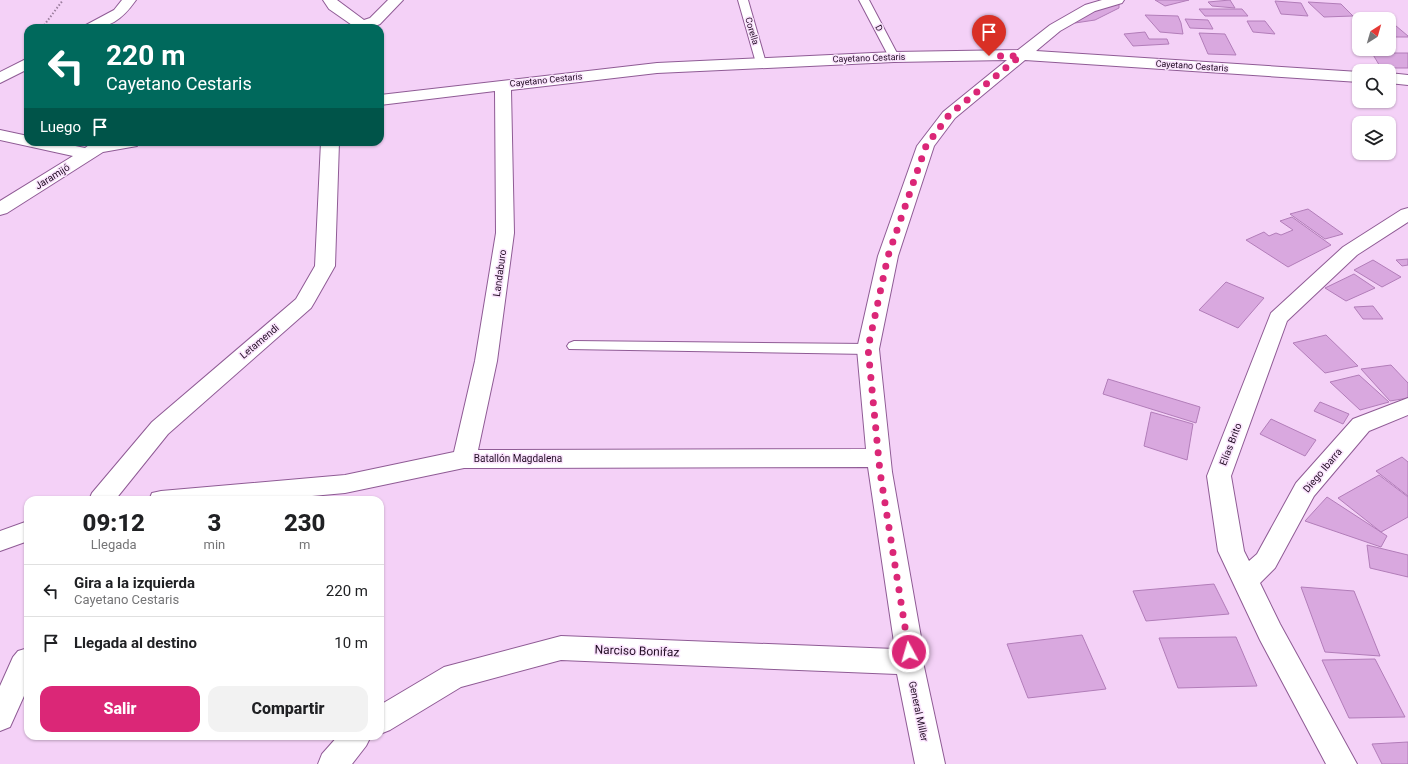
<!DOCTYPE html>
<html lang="es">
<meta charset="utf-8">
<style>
body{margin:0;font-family:Roboto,sans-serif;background:#f2f2f2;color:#202124;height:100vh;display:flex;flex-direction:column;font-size:15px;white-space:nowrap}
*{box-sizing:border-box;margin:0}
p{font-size:13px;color:#757577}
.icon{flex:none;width:22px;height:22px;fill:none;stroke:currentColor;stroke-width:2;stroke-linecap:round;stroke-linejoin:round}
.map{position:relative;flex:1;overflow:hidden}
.sheet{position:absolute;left:24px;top:496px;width:360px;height:244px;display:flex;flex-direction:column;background:#fff;border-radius:12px;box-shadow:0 1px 3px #0004}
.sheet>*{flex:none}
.hud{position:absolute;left:24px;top:24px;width:360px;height:122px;border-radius:12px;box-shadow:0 1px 3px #0004;background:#00695c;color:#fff;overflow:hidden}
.needle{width:26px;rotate:37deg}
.fabs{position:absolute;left:1352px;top:12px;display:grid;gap:8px}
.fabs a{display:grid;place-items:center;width:44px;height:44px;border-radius:8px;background:#fff;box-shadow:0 1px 3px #0004;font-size:20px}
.pin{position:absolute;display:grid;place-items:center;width:34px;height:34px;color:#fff;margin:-41px -17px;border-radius:50% 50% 50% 0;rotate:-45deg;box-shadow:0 0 4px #0007}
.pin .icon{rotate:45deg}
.me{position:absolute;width:44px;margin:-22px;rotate:354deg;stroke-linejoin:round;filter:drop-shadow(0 0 3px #0008)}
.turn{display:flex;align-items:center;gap:14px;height:84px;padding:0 16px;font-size:18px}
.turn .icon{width:52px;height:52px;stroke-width:2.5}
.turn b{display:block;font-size:28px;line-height:34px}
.then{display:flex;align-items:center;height:38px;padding:0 16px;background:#0003;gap:8px;font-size:15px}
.eta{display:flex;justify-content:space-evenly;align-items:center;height:68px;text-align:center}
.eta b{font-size:24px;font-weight:800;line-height:28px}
.action{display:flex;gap:8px;margin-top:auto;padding:8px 16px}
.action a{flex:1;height:46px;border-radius:12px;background:#db2777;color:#fff;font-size:16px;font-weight:800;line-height:46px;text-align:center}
.action a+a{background:#f2f2f2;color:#202124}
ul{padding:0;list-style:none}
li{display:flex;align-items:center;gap:12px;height:52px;padding:0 16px;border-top:1px solid #e0e0e0}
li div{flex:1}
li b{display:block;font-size:15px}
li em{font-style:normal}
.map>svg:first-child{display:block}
.building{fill:#d9a8df;stroke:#b27db9}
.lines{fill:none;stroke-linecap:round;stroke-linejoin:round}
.lane-casing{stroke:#8f5b95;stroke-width:2}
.street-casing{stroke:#8f5b95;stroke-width:2}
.path{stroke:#9b7e9e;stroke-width:2;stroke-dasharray:1.5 2;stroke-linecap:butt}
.lane{fill:#fff;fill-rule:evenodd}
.street{fill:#fff;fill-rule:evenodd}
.route{stroke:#db2777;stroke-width:7;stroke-dasharray:0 12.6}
.labels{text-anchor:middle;stroke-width:3;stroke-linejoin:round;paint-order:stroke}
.far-street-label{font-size:9px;fill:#220d24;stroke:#fae3fd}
.street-label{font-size:10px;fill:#220d24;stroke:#fae3fd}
.near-street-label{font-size:12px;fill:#220d24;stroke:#fae3fd}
</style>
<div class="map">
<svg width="1408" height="764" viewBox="0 0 1408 764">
<rect width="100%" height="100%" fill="#f4d1f7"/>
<path class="building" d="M1155,0H1189L1165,6Z
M1230,0L1235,8L1212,6L1208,2Z
M1275,1L1301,3L1308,16L1281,14Z
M1308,2L1341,4L1353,16L1324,17Z
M1119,3V8L1095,20L1075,23L1074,17Z
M1199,9H1242L1248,16H1205Z
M1145,15L1178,16L1181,23L1183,34L1160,32Z
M1185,19L1208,20L1213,29L1190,28Z
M1389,20L1408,36V37H1389Z
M1247,21H1265L1275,34L1253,32Z
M1145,32L1149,39H1167L1169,44L1133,46L1124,34Z
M1199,33L1225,34L1236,55L1208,54Z
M1372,53H1408V68H1381Z
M1308,209L1343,234L1325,239L1290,214Z
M1292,217L1331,245L1288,267L1246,240L1264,232L1269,236L1276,233L1281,235L1293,230L1280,221Z
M1408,259V265L1402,266L1396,260Z
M1373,260L1401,277L1382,287L1354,270Z
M1354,274L1375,288L1346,301L1325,288Z
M1226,282L1264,298L1238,328L1199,310Z
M1373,306L1383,319H1363L1354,307Z
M1326,335L1358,366L1325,373L1293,343Z
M1391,365L1408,383V398L1390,401L1361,369Z
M1359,375L1389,402L1360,410L1330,382Z
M1108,379L1200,407L1196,423L1103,394Z
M1320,402L1349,414L1343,424L1314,411Z
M1151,412L1193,424L1187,460L1144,446Z
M1271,419L1316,440L1305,456L1260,434Z
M1402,457L1408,462V496L1376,471Z
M1379,475L1408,497V517L1381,532L1338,498Z
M1327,497L1387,536L1381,547L1305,521Z
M1367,545L1408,555V577L1370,568Z
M1214,584L1229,614L1146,621L1133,591Z
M1301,587L1354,591L1380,656L1325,652Z
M1082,635L1106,689L1028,698L1007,644Z
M1236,637L1257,686L1178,688L1159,638Z
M1375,659L1405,717L1349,718L1322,660Z
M1408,742V764H1382L1372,744Z"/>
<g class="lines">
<defs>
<path id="lane" d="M738,0H748L766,63L765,65H757L756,63Z
M859,0H869L899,57L898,59H890L889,57Z
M574,341L868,344L873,346L875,349L873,352L868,354L569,349L567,346L569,343Z"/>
<path id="street" d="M122,0H136C121,21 110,28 84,28L86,25L114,10Z
M323,0H337L364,20L370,18L388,0H403L380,24L371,28H351L352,25L329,9Z
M1102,0H1124L1122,3L1095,11L1060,31L1036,51L1359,72V82L1025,60L955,118L934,146L898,256L879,349L892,472L922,643L923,662L945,764H915L897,674L561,660L461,687L390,730L380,734V705L444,667L561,636L895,649L868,467L464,468L345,493L268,500H149L152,493L161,491L345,475L454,452L475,361L496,233L495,91L380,105V95L657,63L894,52L1018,50L1050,25L1085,5ZM1007,60L943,112L917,146L878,256L857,349L866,449L478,450L497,361L514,233L511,90L657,73L894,62Z
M28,58V69L0,83V72Z
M1389,73L1408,75V85L1389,83Z
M0,130L28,136V142H56L85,148L93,142H140L137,146L103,152L7,213L0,215V201L73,156L0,140Z
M321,142H339L335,266L314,303L311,308L168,434L115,500H89L92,493L152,422L296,299L315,266Z
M1408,208V222L1357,255L1287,321L1231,476L1244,551L1249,561L1257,554L1296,483L1353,419L1408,398V415L1369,431L1314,496L1275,568L1260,583L1280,624L1357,764H1326L1260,640L1218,551L1207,476L1271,313L1343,247L1401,210Z
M28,521V541L0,551V531Z
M28,648V687L10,727L0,731V686L13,657L18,651Z
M338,736H371L366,746L352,764H318L322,754Z"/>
</defs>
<use href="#lane" class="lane-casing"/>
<use href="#street" class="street-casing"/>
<path class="path" d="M42,28L63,0"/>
<use href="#lane" class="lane"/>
<use href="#street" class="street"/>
</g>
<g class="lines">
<path class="route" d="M909,652L880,472L868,348L888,256L926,146L949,115L1020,56H989"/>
</g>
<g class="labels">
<g class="far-street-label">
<text transform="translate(879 28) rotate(63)" y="3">D</text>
<text transform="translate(752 31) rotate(74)" y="3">Corella</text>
<text transform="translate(869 58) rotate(-2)" y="3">Cayetano Cestaris</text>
<text transform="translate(1192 66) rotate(4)" y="3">Cayetano Cestaris</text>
<text transform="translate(546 80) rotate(-6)" y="3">Cayetano Cestaris</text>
</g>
<g class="street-label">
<text transform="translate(52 176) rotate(-32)" y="4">Jaramijó</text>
<text transform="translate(499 273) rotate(-82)" y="4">Landaburo</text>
<text transform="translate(259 341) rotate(-40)" y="4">Letamendi</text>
<text transform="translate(1230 444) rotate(-69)" y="4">Elías Brito</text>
<text x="518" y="462">Batallón Magdalena</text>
<text transform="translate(1322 470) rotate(-50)" y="4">Diego Ibarra</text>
<text transform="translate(919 711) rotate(78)" y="4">General Miller</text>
</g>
<g class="near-street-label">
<text transform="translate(637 651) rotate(2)" y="4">Narciso Bonifaz</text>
</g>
</g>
</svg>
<div class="fabs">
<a><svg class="needle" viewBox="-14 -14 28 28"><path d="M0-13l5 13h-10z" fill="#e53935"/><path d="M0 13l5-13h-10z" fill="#757577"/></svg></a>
<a><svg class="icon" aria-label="search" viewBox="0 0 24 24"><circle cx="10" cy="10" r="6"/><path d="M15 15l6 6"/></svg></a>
<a><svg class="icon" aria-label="layers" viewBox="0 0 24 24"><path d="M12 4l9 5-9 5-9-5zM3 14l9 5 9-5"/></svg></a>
</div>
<div class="pin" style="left:989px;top:56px;background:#d93025"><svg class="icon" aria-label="arrive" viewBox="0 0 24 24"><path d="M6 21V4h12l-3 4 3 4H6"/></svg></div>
<svg class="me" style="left:909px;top:652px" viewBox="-20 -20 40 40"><circle r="17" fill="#db2777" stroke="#fff" stroke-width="3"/><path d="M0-11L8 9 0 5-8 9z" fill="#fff"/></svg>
<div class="hud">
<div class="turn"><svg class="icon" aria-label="left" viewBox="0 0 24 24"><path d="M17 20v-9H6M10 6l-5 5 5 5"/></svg><div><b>220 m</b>Cayetano Cestaris</div></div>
<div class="then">Luego<svg class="icon" aria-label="arrive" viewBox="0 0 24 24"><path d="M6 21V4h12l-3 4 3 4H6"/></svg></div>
</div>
<section class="sheet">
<div class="eta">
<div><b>09:12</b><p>Llegada</p></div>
<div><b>3</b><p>min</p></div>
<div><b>230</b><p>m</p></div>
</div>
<ul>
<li><svg class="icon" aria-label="left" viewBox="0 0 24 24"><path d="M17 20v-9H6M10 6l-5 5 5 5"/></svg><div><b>Gira a la izquierda</b><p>Cayetano Cestaris</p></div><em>220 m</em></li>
<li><svg class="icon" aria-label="arrive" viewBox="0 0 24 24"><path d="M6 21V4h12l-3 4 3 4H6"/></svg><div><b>Llegada al destino</b></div><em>10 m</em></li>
</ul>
<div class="action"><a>Salir</a><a>Compartir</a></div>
</section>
</div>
